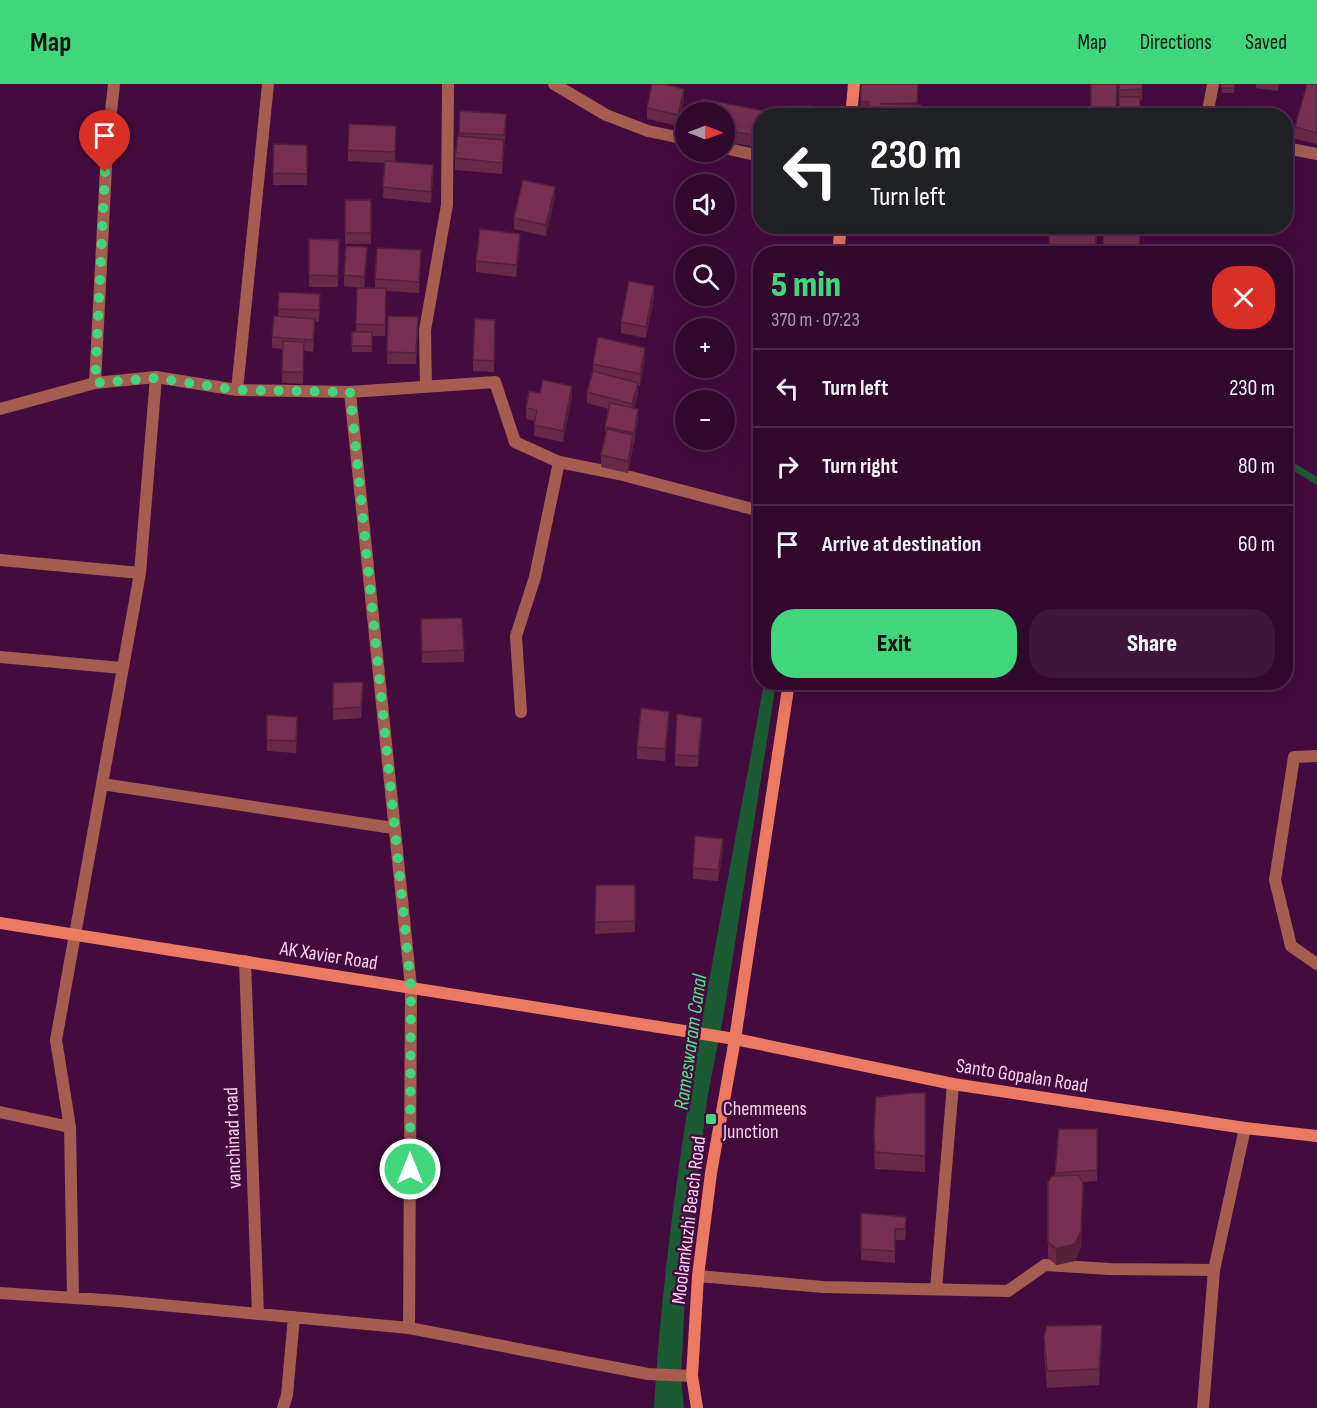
<!DOCTYPE html>
<meta charset="utf-8">
<style>
body{margin:0;font-family:"Sofia Sans Condensed",sans-serif;background:#3e163b;color:#f1f3f6;height:100vh;display:flex;flex-direction:column;font-size:22px;white-space:nowrap}
*{box-sizing:border-box;margin:0}
p{font-size:20px;color:#a99aaa}
.icon{flex:none;width:33px;height:33px;fill:none;stroke:currentColor;stroke-width:2;stroke-linecap:round;stroke-linejoin:round}
.map{position:relative;flex:1;overflow:hidden}
.sheet{position:absolute;left:753px;top:162px;width:540px;height:444px;display:flex;flex-direction:column;background:#33082f;border-radius:24px;box-shadow:0 6px 24px #0002,0 0 0 2px #4e294b}
.sheet>*{flex:none}
.top-card{position:absolute;left:753px;top:24px;width:540px;height:126px;border-radius:24px;box-shadow:0 6px 24px #0002,0 0 0 2px #4e294b;background:#202124;color:#fff;overflow:hidden}
.needle{width:39px;rotate:91deg}
.buttons{position:absolute;left:675px;top:18px;display:grid;gap:12px}
.buttons a{display:grid;place-items:center;width:60px;height:60px;border-radius:50%;background:#33082f;box-shadow:0 6px 24px #0002,0 0 0 2px #4e294b;font-size:30px}
.pin{position:absolute;display:grid;place-items:center;width:51px;height:51px;color:#fff;margin:-62px -26px;border-radius:50% 50% 50% 0;rotate:-45deg;box-shadow:0 0 6px #0007}
.pin .icon{rotate:45deg}
.me{position:absolute;width:66px;margin:-33px;rotate:0deg;stroke-linejoin:round;filter:drop-shadow(0 0 4px #0008)}
.turn{display:flex;align-items:center;gap:21px;height:126px;padding:0 18px;font-size:27px}
.turn .icon{width:78px;height:78px;stroke-width:2.5}
.turn b{display:block;font-size:42px;line-height:51px}
.round{display:grid;place-items:center;flex:none;width:63px;height:63px;border-radius:24px;background:#3e163b}
.headline{display:flex;align-items:center;justify-content:space-between;height:102px;padding:0 18px}
h1{font-size:36px;font-weight:800;line-height:45px;color:#40d77c}
.button{display:flex;gap:12px;margin-top:auto;padding:12px 18px}
.button a{flex:1;height:69px;border-radius:24px;background:#40d77c;color:#111;font-size:24px;font-weight:800;line-height:69px;text-align:center}
.button a+a{background:#3e163b;color:#f1f3f6}
ul{padding:0;list-style:none}
li{display:flex;align-items:center;gap:18px;height:78px;padding:0 18px;border-top:2px solid #4e294b}
li div{flex:1}
li b{display:block;font-size:22px}
li em{font-style:normal}
header{display:flex;align-items:center;gap:36px;box-sizing:border-box;height:84px;padding:0 30px;background:#40d77c;color:#111}
header strong{font-size:28px}
nav{display:flex;gap:33px;margin-inline-start:auto;font-size:21px}
.map>svg:first-child{display:block}
.water{fill:#1a5b33}
.lines{fill:none;stroke-linecap:round;stroke-linejoin:round}
.stream{stroke:#1a5b33;stroke-width:7}
.street{stroke:#a55d4f;stroke-width:12}
.secondary{stroke:#ec7962;stroke-width:12}
.wall{fill:#662947}
.shaded-wall{fill:#532239}
.building{fill:#773052;stroke:#532239;stroke-width:1.5}
.route{stroke:#40d77c;stroke-width:10;stroke-dasharray:0 18}
.poi-dot{fill:#40d77c;stroke:#440b3f;stroke-width:2}
.labels{text-anchor:middle;stroke-width:5;stroke-linejoin:round;paint-order:stroke}
.street-label{font-size:20px;fill:#f5d2ee;stroke:#440b3f}
.poi-label{font-size:20px;fill:#f5d2ee;stroke:#440b3f;text-anchor:start}
.water-label{font-size:21px;font-style:italic;fill:#4ee889;stroke:#440b3f}
</style>
<header>
<strong>Map</strong>
<nav><a>Map</a><a>Directions</a><a>Saved</a></nav>
</header>
<div class="map">
<svg width="1317" height="1324" viewBox="0 0 1317 1324">
<rect width="100%" height="100%" fill="#440b3f"/>
<path class="water" d="M764,599H776L724,929L708,1010L687,1175L681,1293L684,1324H654C668,1080 721,839 764,599Z"/>
<g class="lines">
<path class="stream" d="M1286,378L1317,397"/>
<path class="street" d="M554,0L606,31L648,47L686,55
M1207,32L1213,0
M724,64L760,72
M1286,64L1317,70
M95,299L107,64L114,0
M426,302L425,246L447,121L448,0
M237,306L268,0
M350,308L411,903L409,1244
M0,325L95,299L156,293L237,306L350,308L495,298L515,358L559,378L619,390L760,427
M0,476L140,489
M0,573L122,584
M521,628L516,552L535,493L559,378
M1317,672L1294,673L1275,796L1291,862L1317,880
M102,700L393,744
M245,877L258,1230
M0,1028L70,1043
M698,1192L823,1203L1008,1207L1045,1181L1110,1185L1214,1186
M936,1205L953,1000
M0,1209L119,1217L409,1244L648,1290L692,1292
M73,1214L70,1043L56,956L140,489L156,293
M283,1324L287,1311L294,1233
M1203,1324L1214,1186L1245,1044"/>
<path class="secondary" d="M851,32L854,0
M838,170L841,142
M0,839L735,955L953,1000L1245,1044L1317,1052
M697,1324L692,1292L698,1192L711,1089L735,955L789,598"/>
</g>
<path class="wall" d="M861,0H918L917,21L869,30H861Z
M1091,0H1117L1116,32H1091Z
M1119,0H1142V16H1140V32H1119Z
M1221,0H1234V9H1222Z
M1256,0H1279L1278,7L1256,4Z
M1317,0V60L1295,55V43Z
M684,16L678,42L647,35V24Z
M460,27L506,41L502,90L455,86V74L459,52Z
M724,28L764,32H760V54L759,64L724,57Z
M396,53L395,78L433,92L431,119L383,114L385,79L348,77V66Z
M274,60L307,61V101H273Z
M555,114L546,152L514,145V134Z
M345,116H371V160H345Z
M861,142H882V146H861Z
M896,142H935V143L896,145Z
M940,142H969V144H940Z
M1049,142H1097L1096,170H1029L1049,169Z
M1104,142L1140,155L1139,170H1103Z
M309,155L339,156L338,203H309Z
M520,161L516,193L476,188V177Z
M367,175L364,204H375V195L421,177L419,209L386,207L385,252H372V268H352V248H356L357,204H360L344,202V191Z
M279,208L320,221L319,238L315,237L313,268L304,267L303,300L282,299V265L272,264V253L278,232Z
M654,214L646,254L621,249V238Z
M388,232L418,244L416,280H387Z
M495,247L494,288L473,287V276Z
M645,275L640,302L638,301V310L634,324L638,336L628,389L601,383V371L605,354V343L608,325L587,319V308L593,287V280Z
M572,313L563,358L534,352L535,337L526,335V324Z
M421,535L464,566V578L422,579Z
M333,599L363,610L361,634L333,636Z
M267,631L297,645L296,669L267,667Z
M669,639L665,677L637,675V663Z
M702,646L698,683L675,682V671Z
M723,766L718,797L693,795V784Z
M596,801H635V848L595,850Z
M925,1009V1088L875,1085L874,1068V1051Z
M1097,1045V1097L1083,1098L1081,1163L1075,1177L1056,1181L1048,1174V1098L1055,1092V1089Z
M861,1129L906,1144L905,1156H895V1179L861,1176Z
M1044,1252L1102,1258L1099,1301L1047,1304L1044,1269Z"/>
<path class="shaded-wall" d="M684,5V16L678,42V31Z
M760,43V54L759,64V52Z
M504,56V68L502,90V79Z
M433,81V92L431,119V108Z
M555,103V114L546,152V141Z
M520,150V161L516,193V181Z
M367,163V175L364,204V193Z
M654,202V214L646,254V243Z
M315,235V247L313,268V256Z
M645,264V275L640,302V290Z
M638,299V310L632,332V320Z
M572,302V313L563,358V347Z
M638,325V336L634,361V349Z
M633,351V362L628,389V377Z
M363,598V610L361,634V623Z
M669,628V639L665,677V665Z
M702,634V646L698,683V672Z
M723,755V766L718,797V786Z
M1083,1099L1081,1163L1075,1177L1056,1181V1165Z
M1102,1241V1258L1099,1301V1285Z"/>
<path class="building" d="M652,0H663L684,5L678,31L647,24Z
M861,0H918L917,19L880,20L921,21V32H868L869,18H861Z
M1091,0H1117L1116,29L1091,28Z
M1119,0H1142V5L1119,6Z
M1221,0H1234V4H1222Z
M1307,0H1317V49L1295,43Z
M1119,13H1140V27L1119,28Z
M703,15L764,27L763,32H760V43L759,52L724,46V28H701Z
M785,22H811V32H785Z
M460,27L506,30L504,51L459,49Z
M349,40L396,42L395,68L348,66Z
M458,52L504,56L502,79L455,74Z
M274,60L307,61V90L273,89Z
M385,77L433,81L431,108L383,103Z
M523,96L555,103L546,141L514,134Z
M345,116H371V149H345Z
M1049,142H1096V163L1049,162Z
M1104,142L1140,144L1139,165L1103,163Z
M480,145L520,150L516,181L476,177Z
M309,155L339,156L338,192L309,191Z
M346,162L367,163L364,193L344,191Z
M377,164L421,166L419,198L375,195Z
M629,197L654,202L646,243L621,238Z
M357,204H386L385,241L356,240Z
M279,208L320,210L319,226L278,225Z
M274,232L315,235L313,256L272,253Z
M388,232L418,233L416,269L387,268Z
M475,235L495,236L494,277L473,276Z
M352,248H372V262H352Z
M598,253L645,264L640,290L593,280Z
M283,257L304,258L303,288H282Z
M593,287L638,299L632,320L587,308Z
M543,296L572,302L563,347L534,341L537,326L526,324L529,307L540,309Z
M610,319L638,325L634,349L605,343Z
M607,345L633,351L628,377L601,371Z
M462,534L464,566L422,568L421,535Z
M363,598L361,623L333,625V599Z
M641,624L669,628L665,665L637,663Z
M677,630L702,634L698,672L675,671Z
M267,631L297,633L296,657L267,656Z
M695,752L723,755L718,786L693,784Z
M596,801H635V837L595,838Z
M913,1009H925V1072L875,1068L874,1051L876,1013Z
M1059,1045H1097V1086L1055,1089Z
M1079,1091L1083,1099L1081,1147L1075,1160L1056,1165L1048,1158V1098L1052,1092Z
M861,1129L906,1133L905,1145H895V1167L861,1165Z
M1102,1241L1099,1285L1047,1287L1044,1252L1047,1242Z"/>
<g class="lines">
<path class="route" d="M105,88L95,299L156,294L237,306L350,308L411,903L410,1085"/>
</g>
<rect class="poi-dot" x="705" y="1029" width="12" height="12" rx="3"/>
<g class="labels">
<g class="street-label">
<text transform="translate(329 871) rotate(9)" y="7">AK Xavier Road</text>
<text transform="translate(1022 991) rotate(9)" y="7">Santo Gopalan Road</text>
<text transform="translate(232 1054) rotate(-92)" y="7">vanchinad road</text>
<text transform="translate(688 1136) rotate(-83)" y="7">Moolamkuzhi Beach Road</text>
</g>
<g class="poi-label">
<text x="723" y="1031">Chemmeens<tspan x="723" dy="23">Junction</tspan></text>
</g>
<g class="water-label">
<text transform="translate(690 958) rotate(-82)" y="7">Rameswaram Canal</text>
</g>
</g>
</svg>
<div class="buttons">
<a><svg class="needle" viewBox="-14 -14 28 28"><path d="M0-13l5 13h-10z" fill="#e53935"/><path d="M0 13l5-13h-10z" fill="#a99aaa"/></svg></a>
<a><svg class="icon" aria-label="sound" viewBox="0 0 24 24"><path d="M4 9h4l5-4v14l-5-4H4zM17 9q2 3 0 6"/></svg></a>
<a><svg class="icon" aria-label="search" viewBox="0 0 24 24"><circle cx="10" cy="10" r="6"/><path d="M15 15l6 6"/></svg></a>
<a>+</a>
<a>−</a>
</div>
<div class="pin" style="left:105px;top:88px;background:#d93025"><svg class="icon" aria-label="arrive" viewBox="0 0 24 24"><path d="M6 21V4h12l-3 4 3 4H6"/></svg></div>
<svg class="me" style="left:410px;top:1085px" viewBox="-20 -20 40 40"><circle r="17" fill="#40d77c" stroke="#fff" stroke-width="3"/><path d="M0-11L8 9 0 5-8 9z" fill="#fff"/></svg>
<div class="top-card">
<div class="turn"><svg class="icon" aria-label="left" viewBox="0 0 24 24"><path d="M17 20v-9H6M10 6l-5 5 5 5"/></svg><div><b>230 m</b>Turn left</div></div>
</div>
<section class="sheet">
<div class="headline"><div><h1>5 min</h1><p>370 m · 07:23</p></div><a class="round" style="background:#d93025;color:#fff"><svg class="icon" aria-label="close" viewBox="0 0 24 24"><path d="M6 6l12 12M18 6L6 18"/></svg></a></div>
<ul>
<li><svg class="icon" aria-label="left" viewBox="0 0 24 24"><path d="M17 20v-9H6M10 6l-5 5 5 5"/></svg><div><b>Turn left</b></div><em>230 m</em></li>
<li><svg class="icon" aria-label="right" viewBox="0 0 24 24"><path d="M7 20v-9h11M14 6l5 5-5 5"/></svg><div><b>Turn right</b></div><em>80 m</em></li>
<li><svg class="icon" aria-label="arrive" viewBox="0 0 24 24"><path d="M6 21V4h12l-3 4 3 4H6"/></svg><div><b>Arrive at destination</b></div><em>60 m</em></li>
</ul>
<div class="button"><a>Exit</a><a>Share</a></div>
</section>
</div>
